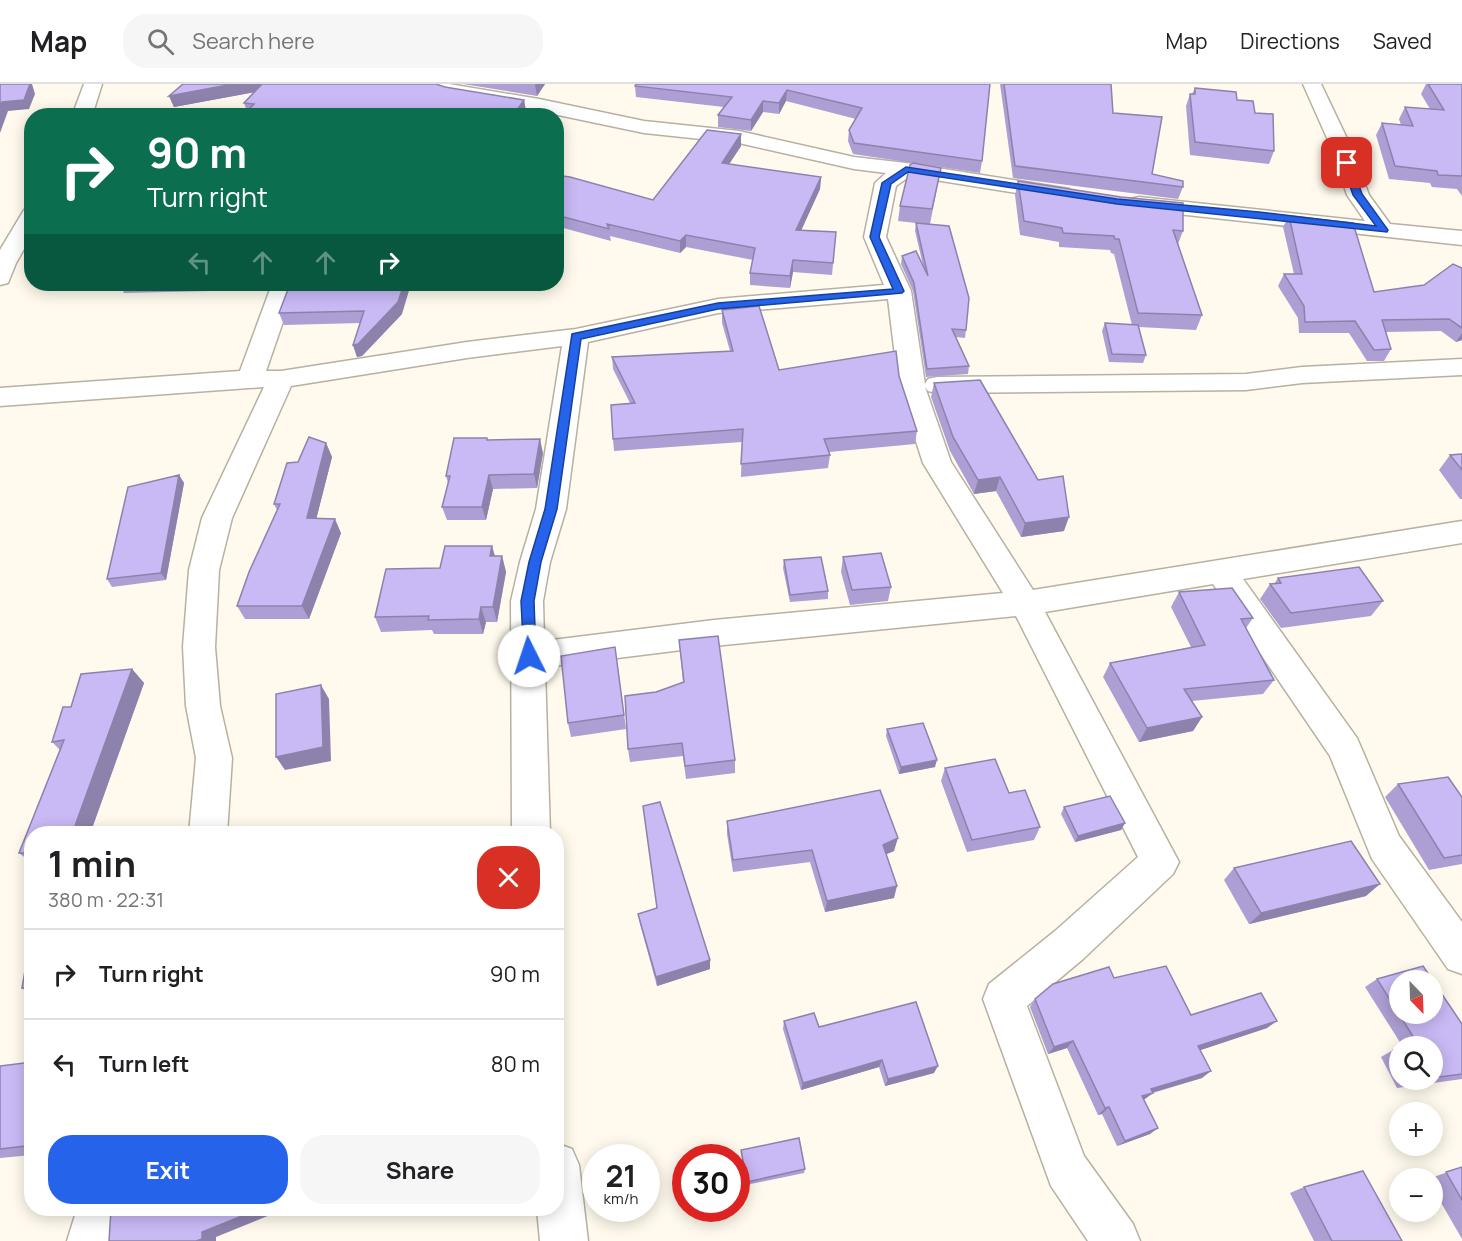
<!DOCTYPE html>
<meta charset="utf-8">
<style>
body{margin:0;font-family:Manrope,sans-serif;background:#f6f6f6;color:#202124;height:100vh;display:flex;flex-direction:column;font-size:22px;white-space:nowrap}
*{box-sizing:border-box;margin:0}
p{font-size:20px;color:#757577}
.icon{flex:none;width:33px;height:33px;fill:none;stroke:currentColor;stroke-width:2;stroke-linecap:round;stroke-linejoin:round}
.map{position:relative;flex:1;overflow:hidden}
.details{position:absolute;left:24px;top:742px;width:540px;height:390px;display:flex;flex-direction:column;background:#fff;border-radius:24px;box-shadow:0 3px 15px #0003}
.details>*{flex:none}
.banner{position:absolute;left:24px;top:24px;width:540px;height:183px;border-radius:24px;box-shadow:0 3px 15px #0003;background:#0b6e4f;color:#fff;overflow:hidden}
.needle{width:39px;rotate:157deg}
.fabs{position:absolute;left:1389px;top:886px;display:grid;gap:12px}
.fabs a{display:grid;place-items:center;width:54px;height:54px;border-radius:50%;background:#fff;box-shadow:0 3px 15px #0003;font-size:30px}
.speed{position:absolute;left:582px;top:1060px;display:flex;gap:12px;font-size:30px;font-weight:700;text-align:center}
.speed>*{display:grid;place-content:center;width:78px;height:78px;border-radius:50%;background:#fff;box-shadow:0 3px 15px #0003;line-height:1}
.speed small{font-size:15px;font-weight:400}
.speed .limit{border:9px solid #d22;background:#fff;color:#111}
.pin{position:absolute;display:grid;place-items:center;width:51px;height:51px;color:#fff;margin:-26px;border-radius:12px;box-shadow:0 3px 9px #0006}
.me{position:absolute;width:66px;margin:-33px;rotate:356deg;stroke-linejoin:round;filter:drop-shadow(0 0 4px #0008)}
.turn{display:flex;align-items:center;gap:21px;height:126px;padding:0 24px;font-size:27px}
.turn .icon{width:78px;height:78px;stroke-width:2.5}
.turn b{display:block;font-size:42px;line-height:51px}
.lanes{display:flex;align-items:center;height:57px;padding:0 24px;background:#0003;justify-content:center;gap:30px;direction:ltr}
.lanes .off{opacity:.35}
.round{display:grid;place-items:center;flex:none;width:63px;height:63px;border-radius:24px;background:#f6f6f6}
.headline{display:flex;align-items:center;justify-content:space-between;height:102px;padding:0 24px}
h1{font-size:36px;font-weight:700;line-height:45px}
.button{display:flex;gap:12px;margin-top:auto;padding:12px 24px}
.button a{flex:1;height:69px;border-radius:24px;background:#2563eb;color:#fff;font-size:24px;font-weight:700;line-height:69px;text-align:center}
.button a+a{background:#f6f6f6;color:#202124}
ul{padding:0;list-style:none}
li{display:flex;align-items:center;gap:18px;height:90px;padding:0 24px;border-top:2px solid #e0e0e0}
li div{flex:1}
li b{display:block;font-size:22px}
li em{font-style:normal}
header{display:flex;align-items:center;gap:36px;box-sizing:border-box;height:84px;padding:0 30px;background:#fff;border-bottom:2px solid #e0e0e0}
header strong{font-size:28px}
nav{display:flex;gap:33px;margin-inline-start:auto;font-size:21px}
.search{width:420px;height:54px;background:#f6f6f6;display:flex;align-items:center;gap:15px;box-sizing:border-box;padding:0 21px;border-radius:24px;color:#757577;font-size:22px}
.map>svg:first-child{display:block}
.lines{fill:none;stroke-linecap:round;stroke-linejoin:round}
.minor-casing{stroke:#b6b1a1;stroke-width:3}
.minor{fill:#fff;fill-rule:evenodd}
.wall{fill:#ad9fd3}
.shaded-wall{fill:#8d82ac}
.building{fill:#c9b9f5;stroke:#8d82ac;stroke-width:1.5;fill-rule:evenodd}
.route{fill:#2563eb;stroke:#184099;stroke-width:1.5}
</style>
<header>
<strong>Map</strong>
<div class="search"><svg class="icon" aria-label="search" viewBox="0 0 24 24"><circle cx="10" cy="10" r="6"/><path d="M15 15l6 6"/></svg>Search here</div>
<nav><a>Map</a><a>Directions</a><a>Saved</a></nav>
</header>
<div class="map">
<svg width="1462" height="1157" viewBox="0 0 1462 1157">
<rect width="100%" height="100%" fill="#fffaed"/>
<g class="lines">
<defs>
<path id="minor" d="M84,0H102L92,32H72Z
M421,0H449L539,15L644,37L739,47L854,73L906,79L1069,105L1072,110L1069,115L1061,116L910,92L896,102L886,153L911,207L925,300L928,295L937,293L1246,290L1302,283L1462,275V291L1302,299L1246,306L937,309L928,307L925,303L951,378L1033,506L1462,437V459L1243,495L1357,654L1399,752L1462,838V890L1448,885L1372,775L1330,672L1213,500L1045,528L1179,778L1173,790L1083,875L1027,922L1084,1072L1133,1140L1140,1157H1088L1051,1102L983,915L989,900L1055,847L1138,773L1016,532L714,562L545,583L550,750H512L511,517L520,478L536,425L562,262L467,274L291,302L232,434L219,486L215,563L220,622L232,674L227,750H189L196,674L186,622L183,563L189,486L202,434L264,303L0,322V304L240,287L272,200H296L266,287H281L467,258L576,245L718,215L884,201L864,153L875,99L886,89L854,85L739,59L644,49L539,27L448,12L423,4ZM888,215L899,304L923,379L1003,509L714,536L544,557L543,517L550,478L566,425L588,258L718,229Z
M1303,0H1321L1351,63L1369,111L1390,140L1462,147V161L1131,125L1128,120L1131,115L1139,113L1365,137L1347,111L1331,63Z
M32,124V151L16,179L8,199L0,201V166L24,126Z
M556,1059L572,1065L579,1081L588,1157H540L537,1125H556Z
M77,1125H123L115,1157H67Z"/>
</defs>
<use href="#minor" class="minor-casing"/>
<use href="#minor" class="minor"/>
</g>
<path class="wall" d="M183,0L445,3L524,16L526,27L523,32H251V30H248L244,19L254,8L174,23L169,12Z
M463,0H545L537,12Z
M990,0L982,77L980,89L853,70L848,57L849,46L856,35L786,17L779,30L763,28L751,47L718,43V31L724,23L636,13L635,2Z
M1000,0H1111L1113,29L1152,90L1183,103L1178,115L1013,94Z
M1426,0H1462V112L1457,105L1432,103L1430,99L1389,95L1376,51L1382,39L1401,41L1399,35L1405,23L1430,25L1421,10Z
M1195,4L1237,16L1255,29L1274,67L1269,80L1190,71L1186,22L1190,10H1192Z
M741,50V62L729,80L821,93L820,105L801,146L836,148L832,191L793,188L790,204L750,201V189L753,176L686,163L680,169L610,152L611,157L556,142V91L653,116Z
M941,84L930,140L966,246L965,254L956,253L969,282L968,290L926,293L913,207L901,180L902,172L923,181L915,147L916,139L898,137L900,122Z
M1018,97L1183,147L1178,160L1202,231L1196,246L1139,243L1146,271L1143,279L1109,278L1102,247L1105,239L1132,241L1114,170L1111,169L1110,166L1059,163V158L1020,151L1015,111Z
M1289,132L1374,208L1424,201L1462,184V256L1456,258L1441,247L1386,248L1391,265L1384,277H1367L1349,249H1299L1298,234L1278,202L1284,190H1294L1283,143Z
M120,200H214L210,207L124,209Z
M290,200L402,230L362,272L357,273L353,261L360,239L284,241L279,229Z
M722,226L779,286L899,292L917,347L915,360L829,368L830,371L828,384L741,393L742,358L614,367L613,355L630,319L613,285L612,273L730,267L722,239Z
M934,299L1064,447L1021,453L996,407L974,410L950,367L931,313Z
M488,356L543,369L537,404L493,405L486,436H447L442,423L448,399L446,392Z
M326,359L332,373L316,435L341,449L309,535H245L237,522L277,426L274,420L298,378Z
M1462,370V415H1460L1439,386L1450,371Z
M179,391L184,399L166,496L112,503L107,495Z
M492,462L495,472H502L506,488L497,538H486L483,550H434L432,546L381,548L375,533L440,484Z
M843,473L891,503L888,517L850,521L841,488Z
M784,476L828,507V515L790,518L783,484Z
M1278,494L1383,517L1371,532L1281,544L1260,515L1270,500H1274Z
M1179,508L1253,534L1246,544L1274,596L1263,610L1192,617L1202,633L1193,647L1139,658L1103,593L1110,579L1191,563L1171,523Z
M679,556L735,676V689L686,695L683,672L630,678L628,665L656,608L683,598Z
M615,563L626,645L571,653L568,639Z
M132,585L144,599L90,750H32V779L19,769L60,666L52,658L71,623Z
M887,645L935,683L899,690L886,652Z
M945,684L1009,709L1040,743L1034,756L967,768L941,697Z
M1398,700L1462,713V780L1429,786L1385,713Z
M1064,723L1125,739L1121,746L1075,758L1061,730Z
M727,737L894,767L886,770L894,814L825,828L810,778L733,788L727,750Z
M1234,784L1366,812L1249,840L1224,796Z
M638,830L710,885L657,902L640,840Z
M1114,894L1191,931L1267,944L1200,966L1202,994L1153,1009L1143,1016L1150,1050L1117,1062L1102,1030L1098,1031L1067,964L1048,970L1030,923L1035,915Z
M1377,895L1462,940V995L1397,1004L1381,973L1393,966L1400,965V996H1432V963H1403L1365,903Z
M784,937L819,943L934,989L885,1002L879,983L801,1006L783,945Z
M32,978V1071L0,1074V982Z
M741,1066L805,1085L804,1089L746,1101Z
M1462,1083V1155L1432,1103V1095H1428Z
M1304,1103L1402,1157H1314L1290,1109Z"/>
<path class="shaded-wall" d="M30,0H32L35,10L29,25L8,27L0,49V24L2,18Z
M233,0H270L272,5L174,23L169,12Z
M536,0H545L537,12L535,1Z
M787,6L786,17L779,30V19Z
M524,16L526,27L523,32H513Z
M763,17V28L751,47V36Z
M741,50V62L722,91V79Z
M821,93L820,105L796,158V146Z
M686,151V163L680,169V157Z
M793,176V188L790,204V192Z
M207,200H214L210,207Z
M404,200H411L402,230L362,272L357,273L353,261Z
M1462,249V256L1456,258Z
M540,355L543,369L537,404L534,390Z
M326,359L332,373L313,448L307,434Z
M179,391L184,399L166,496L161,489Z
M489,391L493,405L486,436L482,423Z
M1000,393L996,407L974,410L978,396Z
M1069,433L1064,447L1021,453L1025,439Z
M335,435L341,449L309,535L302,522Z
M492,462L496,477L490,472Z
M502,472L506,488L497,538L493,523Z
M481,523L486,538L483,550L479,535Z
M132,585L144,599L90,750H72Z
M321,601L329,615L331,677L285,686L276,673Z
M1202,633L1193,647L1139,658L1147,644Z
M937,676L935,683L899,690L901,683Z
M1125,739L1121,746L1075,758L1078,752Z
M898,754L894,767L880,773L883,761Z
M1380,800L1366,812L1249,840L1261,829Z
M897,802L894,814L825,828L827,817Z
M710,876V885L657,902L656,893Z
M32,902V909L30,910L22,904Z
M1277,937L1267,944L1189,970L1198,962Z
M1073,957L1067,964L1048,970L1054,963Z
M882,976L879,983L801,1006L803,999Z
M938,982L934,989L885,1002L888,995Z
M1211,987L1202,994L1143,1011L1151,1005Z
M1153,1009L1145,1015L1134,1019L1142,1012Z
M1109,1023L1102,1030L1098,1031L1105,1024Z
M32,1042V1065L26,1062Z
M1158,1044L1150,1050L1117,1062L1125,1057Z
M259,1125H285L216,1153V1157H196L202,1148Z"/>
<path class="building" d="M0,0H30L24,16L2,18L0,24Z
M183,0H233L169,12Z
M262,0H436L445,3L524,16L513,32H264L249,25L254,20L244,19Z
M636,0H990L982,77L854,59L849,46L862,24L787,6L779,19L763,17L751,36L718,31L732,13L635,2Z
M1004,0H1111L1113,29L1162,33L1152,90L1183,97V103L1015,82Z
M1428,0H1462V92L1438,91L1437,87L1395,82L1382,39L1413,42L1405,23L1444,26Z
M1195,4L1236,8L1237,16L1253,17L1255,29L1273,30L1274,67L1195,58L1190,10H1195Z
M707,46L741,50L722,79L821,93L796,146L836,148L833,179L793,176L790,192L750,189L755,164L686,151L680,157L607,140L609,145L556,131V91L570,93L653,116Z
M913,79L941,84L932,125L900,122L910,81Z
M1018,97L1121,113L1183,119V147L1173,146L1202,231L1138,229L1119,155H1115L1114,152L1063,149L1062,144L1024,137Z
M1289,132L1353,139L1374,208L1424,201L1453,180L1462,184V244L1449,235L1382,236L1391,265L1374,266L1355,237L1305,238L1304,222L1284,190H1302Z
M916,139L949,142L969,214L966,246L952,245L969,282L927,285L914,199L902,172L916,167L928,192Z
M290,200H404L398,218L358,260L353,261L364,227L279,229Z
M759,222L779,286L896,267L899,292L917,347L824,355L830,371L741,380L743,345L613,355L611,321L635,319L612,273L733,267L722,226Z
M1105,239L1138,241L1146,271L1112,270Z
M980,296L1038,396L1063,392L1069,433L1025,439L1000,393L978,396L953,353L934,299Z
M309,353L326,359L307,434L335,435L302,522H237L249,488L280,420H274L287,379L298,378Z
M454,354H487V356L540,355L534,390L489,391L482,423H442L450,392H446Z
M1462,370V386L1450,371Z
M179,391L161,489L107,495L128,403Z
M445,462H492L490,472H502L493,523H481L479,535L428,536L429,532L375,533L386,485L440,484Z
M881,469L891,503L852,506L843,473Z
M821,473L828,507L790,511L784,476Z
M1359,483L1383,517L1291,529L1270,500L1281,499L1278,494Z
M1232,504L1253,534L1241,535L1274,596L1184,605L1202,633L1147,644L1110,579L1205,561L1179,508Z
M718,552L735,676L685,682L682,659L628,665L625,612L656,608L684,598L679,556Z
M615,563L624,631L568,639L561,572Z
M132,585L72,750H32V769H19L64,656L52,658L63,623H71L81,590Z
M321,601L323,663L276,673V610Z
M923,639L937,676L901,683L887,645Z
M995,675L1009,709L1025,706L1040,743L972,756L945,684Z
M1448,693L1462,713V771L1444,774L1398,700Z
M880,706L898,754L883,761L897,802L827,817L812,766L733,776L727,737Z
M1110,712L1125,739L1078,752L1064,723Z
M660,718L710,876L656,893L638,830L657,824L643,722Z
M1351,757L1380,800L1261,829L1234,784Z
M32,857V902L22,904L30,858Z
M1166,882L1191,931L1261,909L1277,937L1198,962L1211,987L1151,1005L1153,1009L1142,1012L1158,1044L1125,1057L1109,1023L1105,1024L1073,957L1054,963L1035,915L1053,900L1109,883L1114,894Z
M1423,882L1462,940V990L1432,994V963H1413L1419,962L1377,895ZM1400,897H1432V930H1400Z
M916,918L938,982L888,995L882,976L803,999L784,937L814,929L819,943Z
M1400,965V978L1393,966Z
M32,978V1042L26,1062L0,1065V982Z
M799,1054L805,1085L747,1098L741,1066Z
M1462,1083V1116L1446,1088Z
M1363,1087L1402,1157H1332L1304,1103Z
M111,1125H259L202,1148V1155L196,1157H109Z"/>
<path class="route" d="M1347,76L1351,79L1362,110L1388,146L1387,148L1117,120L908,88L891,100L879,153L904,207L902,209L718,225L581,255L557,425L541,478L534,517L536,572L534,576H524L521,517L529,478L545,425L572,250L718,219L893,205L870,153L882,99L906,83L1117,115L1259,128L1376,142L1353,111L1342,79Z"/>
</svg>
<div class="fabs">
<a><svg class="needle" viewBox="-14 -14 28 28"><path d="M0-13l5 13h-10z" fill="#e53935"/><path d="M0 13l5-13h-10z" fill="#757577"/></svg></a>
<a><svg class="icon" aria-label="search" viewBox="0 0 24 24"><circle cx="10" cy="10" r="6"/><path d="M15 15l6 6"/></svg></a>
<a>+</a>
<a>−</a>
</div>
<div class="speed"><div>21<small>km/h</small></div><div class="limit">30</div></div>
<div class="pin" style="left:1347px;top:79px;background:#d93025"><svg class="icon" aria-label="arrive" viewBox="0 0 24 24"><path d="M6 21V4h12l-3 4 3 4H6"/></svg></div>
<svg class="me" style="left:529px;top:572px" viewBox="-20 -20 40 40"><circle r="19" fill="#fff"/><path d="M0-13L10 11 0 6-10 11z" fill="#2563eb"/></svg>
<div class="banner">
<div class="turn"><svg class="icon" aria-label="right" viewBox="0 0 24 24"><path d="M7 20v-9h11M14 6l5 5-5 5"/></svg><div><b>90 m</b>Turn right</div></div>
<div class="lanes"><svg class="icon off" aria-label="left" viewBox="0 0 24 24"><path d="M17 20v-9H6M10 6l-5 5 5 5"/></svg><svg class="icon off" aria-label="ahead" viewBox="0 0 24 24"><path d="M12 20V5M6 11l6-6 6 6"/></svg><svg class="icon off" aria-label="ahead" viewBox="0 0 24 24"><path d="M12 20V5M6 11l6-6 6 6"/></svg><svg class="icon" aria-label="right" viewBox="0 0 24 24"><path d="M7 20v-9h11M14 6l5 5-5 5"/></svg></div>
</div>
<section class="details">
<div class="headline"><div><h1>1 min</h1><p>380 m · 22:31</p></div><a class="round" style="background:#d93025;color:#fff"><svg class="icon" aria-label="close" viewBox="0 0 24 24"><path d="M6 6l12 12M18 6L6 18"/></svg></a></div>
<ul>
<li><svg class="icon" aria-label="right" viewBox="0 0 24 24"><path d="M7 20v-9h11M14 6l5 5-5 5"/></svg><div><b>Turn right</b></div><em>90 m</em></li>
<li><svg class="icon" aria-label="left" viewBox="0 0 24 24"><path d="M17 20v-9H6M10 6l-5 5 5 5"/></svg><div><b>Turn left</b></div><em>80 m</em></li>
</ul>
<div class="button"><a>Exit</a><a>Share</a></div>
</section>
</div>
